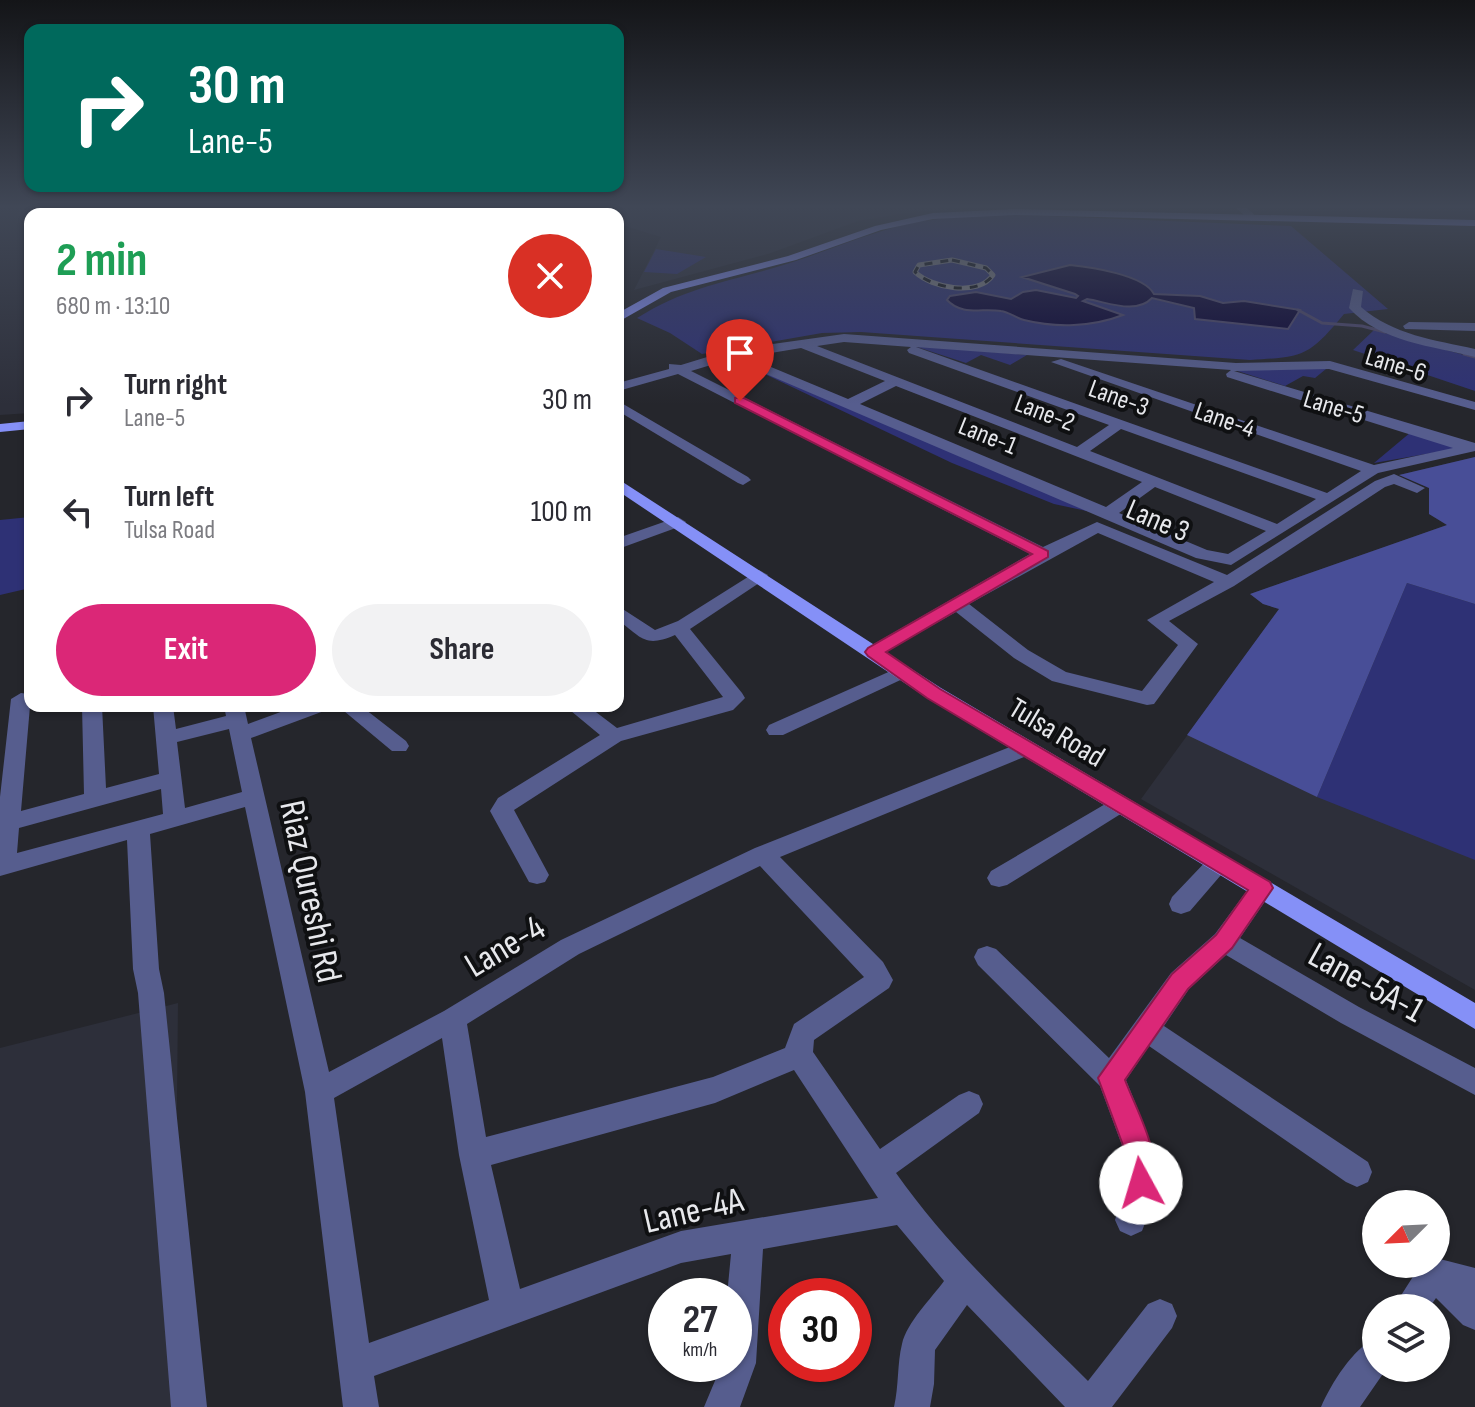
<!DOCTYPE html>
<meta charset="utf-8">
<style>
body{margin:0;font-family:"Sofia Sans Condensed",sans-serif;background:#f2f2f3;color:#2b2b33;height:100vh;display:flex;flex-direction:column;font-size:30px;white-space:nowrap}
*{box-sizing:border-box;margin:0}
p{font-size:26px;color:#7c7c81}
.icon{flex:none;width:44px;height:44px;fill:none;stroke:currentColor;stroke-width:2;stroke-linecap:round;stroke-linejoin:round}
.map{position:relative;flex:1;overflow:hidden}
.sheet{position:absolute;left:24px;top:208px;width:600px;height:504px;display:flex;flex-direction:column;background:#fff;border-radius:16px;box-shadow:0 2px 6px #0004}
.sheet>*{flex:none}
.banner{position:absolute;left:24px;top:24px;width:600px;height:168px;border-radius:16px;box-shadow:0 2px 6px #0004;background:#00695c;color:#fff;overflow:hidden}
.needle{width:52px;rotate:246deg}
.buttons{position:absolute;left:1362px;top:1190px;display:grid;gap:16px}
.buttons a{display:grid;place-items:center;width:88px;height:88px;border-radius:50%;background:#fff;box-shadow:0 2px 6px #0004;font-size:40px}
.speed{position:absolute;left:648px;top:1278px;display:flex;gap:16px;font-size:40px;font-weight:700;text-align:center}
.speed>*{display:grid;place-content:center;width:104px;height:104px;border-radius:50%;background:#fff;box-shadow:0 2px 6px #0004;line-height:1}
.speed small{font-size:20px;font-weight:400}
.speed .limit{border:12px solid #d22;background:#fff;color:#111}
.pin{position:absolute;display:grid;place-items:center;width:68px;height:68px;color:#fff;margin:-82px -34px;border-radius:50% 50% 50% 0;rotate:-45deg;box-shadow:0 0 8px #0007}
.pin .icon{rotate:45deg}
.me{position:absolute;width:88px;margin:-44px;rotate:354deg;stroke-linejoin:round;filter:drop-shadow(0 0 6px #0008)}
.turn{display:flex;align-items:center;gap:28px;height:168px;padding:0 32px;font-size:36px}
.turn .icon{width:104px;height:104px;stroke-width:2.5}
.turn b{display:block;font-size:56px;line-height:68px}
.round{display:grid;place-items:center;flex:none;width:84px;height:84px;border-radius:42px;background:#f2f2f3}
.head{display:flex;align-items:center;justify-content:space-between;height:136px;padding:0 32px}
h1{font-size:48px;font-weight:700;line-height:60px;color:#1e9e55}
.cta{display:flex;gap:16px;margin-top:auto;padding:16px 32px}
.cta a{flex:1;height:92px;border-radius:48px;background:#db2777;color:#fff;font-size:32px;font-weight:700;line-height:92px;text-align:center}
.cta a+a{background:#f2f2f3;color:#2b2b33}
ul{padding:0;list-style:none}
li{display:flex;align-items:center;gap:24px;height:112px;padding:0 32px}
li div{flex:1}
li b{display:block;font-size:30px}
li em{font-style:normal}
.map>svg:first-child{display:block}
.built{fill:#2d2f3a}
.green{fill:#2e3175}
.forest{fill:#484e97}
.water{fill:#090235;stroke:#4c476c;stroke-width:2}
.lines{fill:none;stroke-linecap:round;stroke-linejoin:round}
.stream{stroke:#4c476c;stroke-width:3}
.minor{fill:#565d8e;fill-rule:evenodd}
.major{fill:#8590f7;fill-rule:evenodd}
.rail-casing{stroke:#828388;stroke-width:5}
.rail{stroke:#0f1012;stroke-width:3;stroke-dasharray:8;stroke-linecap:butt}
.route{fill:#db2777;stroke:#8e194d;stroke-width:2}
.labels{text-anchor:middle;stroke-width:8;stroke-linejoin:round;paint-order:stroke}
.far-street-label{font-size:26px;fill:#e7e8ec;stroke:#0f1012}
.street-label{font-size:30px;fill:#e7e8ec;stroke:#0f1012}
.near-street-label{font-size:36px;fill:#e7e8ec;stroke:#0f1012}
</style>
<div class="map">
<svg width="1475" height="1407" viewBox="0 0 1475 1407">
<rect width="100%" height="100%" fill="#25262c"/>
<path class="built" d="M0,208H966L906,213L858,221L768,254L634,290L661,237L618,224V214H30V413L0,415Z
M1475,457V990L1141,799L1279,609L1263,604L1250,594L1447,525L1429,514V488L1399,475Z
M178,1003L174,1407H0V1048Z"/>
<path class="green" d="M1000,214L1291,226L1388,309L1344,314C1309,356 1305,357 1250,360L861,332L822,333L702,354L670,333L637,318C686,287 727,282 780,266C814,256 846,242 879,232C918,219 959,216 1000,214Z
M656,249L706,257L677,274L644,272Z
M1374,330L1475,358V391L1353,350Z
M911,345L1027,355L1010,365L981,355L966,363Z
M731,358L1096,513L1054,504L952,463Z
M1322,368L1326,369L1315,378L1303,376L1285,386L1231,369Z
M1411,432L1455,446V449L1374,463Z
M30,517V588L0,595V520Z
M1407,583L1475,604V860L1317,797Z"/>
<path class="forest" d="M1475,457V604L1407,583L1317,797L1187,735L1279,609L1263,604L1250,594L1447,525L1429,514V488L1399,475Z"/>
<path class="water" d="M1070,265C1091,267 1144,275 1154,294L1200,296L1223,303L1244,301L1300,310L1288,329L1195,319L1194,308L1152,298C1136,315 1107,302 1087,299L1083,301L1123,315C1092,327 1056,328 1024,320C1016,318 1009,312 1001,311C982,308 962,316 947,300L950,296L976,292L1011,299L1023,292L1036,290L1076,298L1078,296L1075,294L1022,277Z"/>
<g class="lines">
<path class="stream" d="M1298,310L1322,323L1362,326L1385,332
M1464,354L1475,357"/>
<path class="minor" d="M1236,208H1247L1259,219L1251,221Z
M1353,289L1363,291L1361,307C1393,335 1435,340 1475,349V357C1433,346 1380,342 1349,308Z
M1409,322L1475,323V331L1405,329L1403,326Z
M844,334L1236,363L1330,361L1475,402V410L1329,369L1234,371L1475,443V451L1378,473L1231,565L1196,558L731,359L691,371L1043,547L1097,522L1227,575L1375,481L1394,474L1425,488L1417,493L1394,484L1385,487L1234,586L1169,621L1198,644L1154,704L1147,705L1052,681L1014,658L956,612L874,658L867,656L865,652L867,648L1030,554L678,374L618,391V383L669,369V364L681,365L730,350ZM844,342L911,347L907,350L909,353L1109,425L1077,447L817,346ZM916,347L1231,370L1226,374L1227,377L1453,448L1374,465L1061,359L1051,362L1361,471L1327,493ZM801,348L885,381L848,399L747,357ZM896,386L1142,482L1106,507L860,404ZM1121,429L1316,499L1277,524L1090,451ZM1155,487L1266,531L1228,554L1207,550L1119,513ZM1098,533L1214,582L1147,620L1178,645L1142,691L1066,672L1028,650L969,604Z
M618,401L748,477L751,480L743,485L738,483L618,411Z
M678,517L686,522L684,525L618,549V538Z
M759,570L768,575L765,579L690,629L742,693L745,698L733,710L621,741L514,810L549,875L545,882L537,884L529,882L490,811L498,798L600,735L565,706H588L617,728L723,697L675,635C645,648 642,638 618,620V606L655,630L678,621Z
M902,666L912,672L909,676L783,735H769L766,730L769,725Z
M21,693L28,694L30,706L21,811L84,794L82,706H102L106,788L159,774L153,706H173L176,729L226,716L224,706H244L248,724L297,706H327L324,711L251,738L329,1072L444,1011L561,940L755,848L1020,743H1034L1037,748L1034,753L780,857L883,962L893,980L889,988L814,1040L813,1052L880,1149L959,1095L969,1091L979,1095L983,1104L979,1113L896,1173C950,1250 1022,1315 1088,1381L1148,1304L1160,1299L1172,1304L1177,1316L1172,1328L1112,1407H1065L967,1305L935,1350L934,1384L930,1407H894C899,1386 897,1364 902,1344C907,1322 931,1299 944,1281L897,1225L763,1249L756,1363L740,1407H704L722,1364H734V1296H727L731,1254L681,1263L374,1376L379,1407H343L305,1092L245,807L150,834L159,969L164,993L207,1407H171L138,993L133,969L127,840L0,876V797L11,699ZM229,729L242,792L185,808L177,742ZM161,789L163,814L17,853L19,828ZM760,866L864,977L794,1024L785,1048L713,1077L486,1137L467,1024L579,954ZM442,1038L459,1155L489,1300L369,1343L334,1098ZM794,1070L878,1198L681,1231L520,1289L491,1165L715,1103Z
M338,706H361L406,741L409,746L406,751H392Z
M1119,796L1127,798L1130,804L1127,810L1007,885L999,887L991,885L987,878L991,871Z
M1219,853L1227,856L1231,862L1227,868L1190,911L1181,914L1172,911L1169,904L1172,897L1211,856Z
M1262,879L1270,881L1274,888L1240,938L1359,1007L1475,1068V1095L1341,1023L1226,955L1189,989L1164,1026L1368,1162L1372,1172L1368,1182L1357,1187L1346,1182L1149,1046L1126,1080C1149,1138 1168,1169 1142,1231L1131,1236L1120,1231L1115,1220L1126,1183L1123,1148L1100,1086L978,965L974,957L978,949L987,946L996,949L1109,1058L1171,973L1215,934L1254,881Z
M1436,1258L1475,1268V1330L1463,1325L1436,1298L1429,1308H1393L1421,1264H1436Z
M1376,1338V1368H1387L1360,1407H1321C1331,1384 1353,1348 1376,1338Z"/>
<path class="major" d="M1015,209L1475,220V226L1015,215L933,219L881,230L796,260L671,292L618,322V313L663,288L788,256L875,226L933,213Z
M30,421V429L0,432V424Z
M618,479L941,688L1475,1003V1029L927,698L618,491Z"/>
<defs>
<path id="rail" d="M952,260L986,268L993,275C978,297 932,288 915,272L919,265Z"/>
</defs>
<use href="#rail" class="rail-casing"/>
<use href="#rail" class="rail"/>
</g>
<linearGradient id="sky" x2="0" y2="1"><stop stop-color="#141518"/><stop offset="0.51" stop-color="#404756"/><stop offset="1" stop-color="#404756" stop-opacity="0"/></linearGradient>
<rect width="1475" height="405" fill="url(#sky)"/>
<path class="route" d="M735,398H744L1048,551V557L886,652L940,689L1270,882L1273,888L1232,948L1188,989L1125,1080C1137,1112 1165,1158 1150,1192L1141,1196L1131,1192L1127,1183L1124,1148L1098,1078L1172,974L1216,935L1248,890L927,698L868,656L865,652L868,648L1032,554L735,403Z"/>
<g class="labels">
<g class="far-street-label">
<text transform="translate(1396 364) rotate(17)" y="9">Lane-6</text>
<text transform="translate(1119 397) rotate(20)" y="9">Lane-3</text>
<text transform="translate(1334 406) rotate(17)" y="9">Lane-5</text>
<text transform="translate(1045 412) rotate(21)" y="9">Lane-2</text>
<text transform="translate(1225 419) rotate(19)" y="9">Lane-4</text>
<text transform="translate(988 435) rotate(22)" y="9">Lane-1</text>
</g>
<g class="street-label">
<text transform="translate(1158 520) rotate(23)" y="10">Lane 3</text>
<text transform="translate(1057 732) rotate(31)" y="10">Tulsa Road</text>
</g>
<g class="near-street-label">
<text transform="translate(312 891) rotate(78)" y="13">Riaz Qureshi Rd</text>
<text transform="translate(504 945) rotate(-31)" y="13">Lane-4</text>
<text transform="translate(1367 981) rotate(29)" y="13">Lane-5A-1</text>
<text transform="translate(693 1209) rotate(-13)" y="13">Lane-4A</text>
</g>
</g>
</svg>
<div class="buttons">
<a><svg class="needle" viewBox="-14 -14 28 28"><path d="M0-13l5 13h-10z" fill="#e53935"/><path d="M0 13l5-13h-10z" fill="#7c7c81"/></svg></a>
<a><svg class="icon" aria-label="layers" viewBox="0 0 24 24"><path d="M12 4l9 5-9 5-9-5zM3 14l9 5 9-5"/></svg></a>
</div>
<div class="speed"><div>27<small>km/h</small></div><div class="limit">30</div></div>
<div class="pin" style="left:740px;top:401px;background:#d93025"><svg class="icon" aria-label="arrive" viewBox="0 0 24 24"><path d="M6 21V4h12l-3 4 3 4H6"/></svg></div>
<svg class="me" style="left:1141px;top:1183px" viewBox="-20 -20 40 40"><circle r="19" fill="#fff"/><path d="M0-13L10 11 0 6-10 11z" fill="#db2777"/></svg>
<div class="banner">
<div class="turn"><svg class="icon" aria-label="right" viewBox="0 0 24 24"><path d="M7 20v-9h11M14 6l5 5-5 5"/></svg><div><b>30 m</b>Lane-5</div></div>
</div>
<section class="sheet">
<div class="head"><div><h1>2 min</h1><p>680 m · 13:10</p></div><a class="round" style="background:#d93025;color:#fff"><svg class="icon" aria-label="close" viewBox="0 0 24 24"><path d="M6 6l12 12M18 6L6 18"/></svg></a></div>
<ul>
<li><svg class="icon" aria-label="right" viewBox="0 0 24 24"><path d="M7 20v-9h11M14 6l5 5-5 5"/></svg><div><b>Turn right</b><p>Lane-5</p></div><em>30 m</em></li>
<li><svg class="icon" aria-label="left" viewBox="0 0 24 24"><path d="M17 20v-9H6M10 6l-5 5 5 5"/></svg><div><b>Turn left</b><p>Tulsa Road</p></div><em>100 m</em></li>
</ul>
<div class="cta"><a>Exit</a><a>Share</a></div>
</section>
</div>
